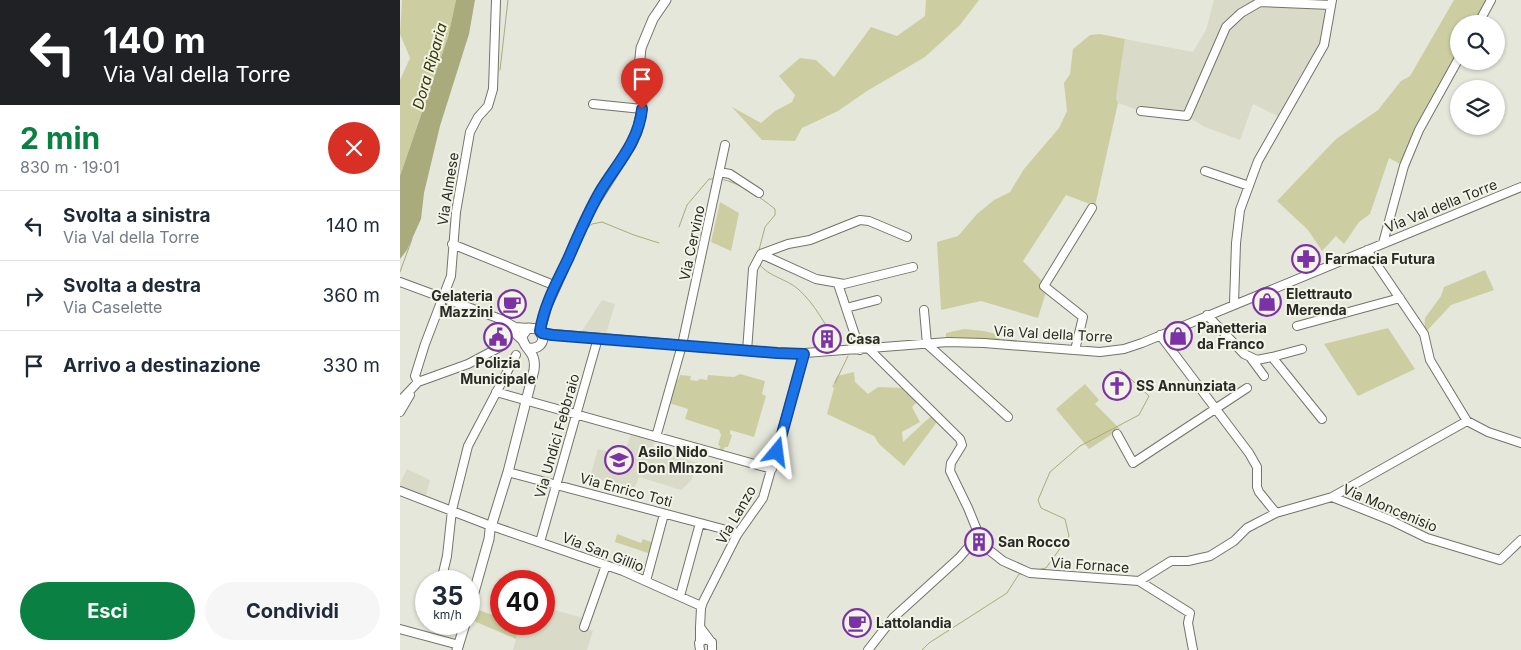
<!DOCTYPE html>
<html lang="it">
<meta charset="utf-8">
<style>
body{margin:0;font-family:Inter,sans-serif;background:#f6f6f7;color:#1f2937;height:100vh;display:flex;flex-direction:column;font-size:19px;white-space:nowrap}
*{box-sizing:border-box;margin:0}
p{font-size:16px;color:#747a83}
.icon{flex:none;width:28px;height:28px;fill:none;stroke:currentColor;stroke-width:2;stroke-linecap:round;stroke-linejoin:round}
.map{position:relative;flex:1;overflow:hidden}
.panel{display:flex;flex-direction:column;background:#fff;width:400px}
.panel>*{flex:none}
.banner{background:#202124;color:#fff;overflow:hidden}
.buttons{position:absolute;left:1050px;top:15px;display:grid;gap:10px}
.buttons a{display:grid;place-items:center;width:55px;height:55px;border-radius:50%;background:#fff;box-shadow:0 1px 4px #0004;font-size:25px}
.speed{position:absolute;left:15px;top:570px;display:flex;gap:10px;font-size:25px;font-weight:700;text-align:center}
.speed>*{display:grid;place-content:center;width:65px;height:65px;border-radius:50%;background:#fff;box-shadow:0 1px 4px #0004;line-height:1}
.speed small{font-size:12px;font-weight:400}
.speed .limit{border:8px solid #d22;background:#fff;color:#111}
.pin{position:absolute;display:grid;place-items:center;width:42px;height:42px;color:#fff;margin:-51px -21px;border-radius:50% 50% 50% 0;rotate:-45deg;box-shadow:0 0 5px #0007}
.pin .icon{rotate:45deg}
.me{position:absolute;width:55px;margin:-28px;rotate:16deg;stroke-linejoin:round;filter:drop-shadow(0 0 4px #0008)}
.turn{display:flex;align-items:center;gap:18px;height:105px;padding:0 20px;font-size:22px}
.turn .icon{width:65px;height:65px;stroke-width:2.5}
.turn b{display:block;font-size:35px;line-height:42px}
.round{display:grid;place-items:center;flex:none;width:52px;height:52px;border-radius:26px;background:#f6f6f7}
.head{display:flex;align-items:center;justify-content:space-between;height:85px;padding:0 20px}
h1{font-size:30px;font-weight:700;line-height:38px;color:#0b8043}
.primary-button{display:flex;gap:10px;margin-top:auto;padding:10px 20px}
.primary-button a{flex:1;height:58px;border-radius:30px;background:#0b8043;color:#fff;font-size:20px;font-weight:700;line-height:58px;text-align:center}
.primary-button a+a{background:#f6f6f7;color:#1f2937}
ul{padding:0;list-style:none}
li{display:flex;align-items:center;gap:15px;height:70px;padding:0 20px;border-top:1px solid #e0e1e3}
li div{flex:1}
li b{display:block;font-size:19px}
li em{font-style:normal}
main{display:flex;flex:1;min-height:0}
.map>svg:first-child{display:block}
.built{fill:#d9dac7}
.green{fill:#cccea2}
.water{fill:#aaab7d}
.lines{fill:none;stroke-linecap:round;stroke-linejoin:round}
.stream{stroke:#aaab7d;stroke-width:1}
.minor-casing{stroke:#737469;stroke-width:10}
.major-casing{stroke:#737469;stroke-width:11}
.minor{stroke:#fff;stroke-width:8}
.major{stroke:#fff;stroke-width:9}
.route-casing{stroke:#114b97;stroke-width:12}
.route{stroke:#1a73e8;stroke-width:9}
.labels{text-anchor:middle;stroke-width:4;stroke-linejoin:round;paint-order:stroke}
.street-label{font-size:14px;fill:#292925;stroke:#f3f4e8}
.poi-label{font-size:14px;font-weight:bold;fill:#292925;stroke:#f3f4e8;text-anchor:start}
.water-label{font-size:15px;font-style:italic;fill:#3a3900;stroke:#f3f4e8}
</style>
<main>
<section class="panel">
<div class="banner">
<div class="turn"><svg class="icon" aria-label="left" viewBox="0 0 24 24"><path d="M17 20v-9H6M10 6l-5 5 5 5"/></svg><div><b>140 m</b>Via Val della Torre</div></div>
</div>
<div class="head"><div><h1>2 min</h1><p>830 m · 19:01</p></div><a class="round" style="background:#d93025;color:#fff"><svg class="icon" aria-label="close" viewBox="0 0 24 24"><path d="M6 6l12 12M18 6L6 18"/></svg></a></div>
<ul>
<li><svg class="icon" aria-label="left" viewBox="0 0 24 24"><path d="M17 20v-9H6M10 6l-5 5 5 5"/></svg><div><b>Svolta a sinistra</b><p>Via Val della Torre</p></div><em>140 m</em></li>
<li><svg class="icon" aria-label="right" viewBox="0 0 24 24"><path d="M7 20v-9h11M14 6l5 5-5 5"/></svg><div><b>Svolta a destra</b><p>Via Caselette</p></div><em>360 m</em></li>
<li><svg class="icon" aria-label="arrive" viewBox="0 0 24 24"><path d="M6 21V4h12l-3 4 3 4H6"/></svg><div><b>Arrivo a destinazione</b></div><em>330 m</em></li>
</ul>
<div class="primary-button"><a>Esci</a><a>Condividi</a></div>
</section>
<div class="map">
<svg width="1121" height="650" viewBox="0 0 1121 650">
<rect width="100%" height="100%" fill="#e6e7db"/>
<path class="built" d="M814,0H930L927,35L882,118L853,104L840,140L805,127L787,116L741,111L718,103L716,99L725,39L793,52L806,30Z
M202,300L215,304L206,334L182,331Z
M231,434L254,440L253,449L297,463L291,481L281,490L239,477L234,489L190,477L198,449L223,456Z
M7,469L30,480L25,499L0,491V483Z
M144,607L183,618L179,627L193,631L187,650H113L120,624H144Z"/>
<path class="green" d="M2,0H56L48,37L0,176V80L10,58L0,34Z
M526,0H579L560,25L525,57L467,91L438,111L402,128L395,141L362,140L332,107L361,123L375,111L392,102L395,95L379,76L400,58L416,60L434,77L471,27L497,36L525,16Z
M1054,0H1091L1078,24H1059V58L1004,166L989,158L970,214L959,222L944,244L936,236L922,251L908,230L877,201L936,139L978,110L1001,81L1010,76Z
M700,34L725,39L716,99L718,103L695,206L666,195L623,261L643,282L640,286L646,292L638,318L581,301L541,310L537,242L558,236L577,214L594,200L610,192L624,169L659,128L667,111L664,83L670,74L673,49L690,35Z
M320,202L339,213L331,251L311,242Z
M1085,270L1094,290L1051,305L1024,334L1025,318L1041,296L1044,287Z
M988,328L1015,369L958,396L924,344Z
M564,329L584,331L600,335L599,340L546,337V333Z
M454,372L455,382L468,394L478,387L502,388L517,402L512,407L520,422L502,432L503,442L531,416L537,422L504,466L479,444L474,436L427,414L434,388L432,387L437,376Z
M340,374L365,381L362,394L366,396L354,437L330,430V434L332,435L328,447H325L323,451L319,450L320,446L318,445L321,435L319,430L285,419L288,409L269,403L276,379L278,380L280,375L291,376L290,380L298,381L299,379L307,380L308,375L334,377Z
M685,384L699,400L695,404L720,429L689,449L656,409Z
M217,534L241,543L243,539L253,543L251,554L215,542Z
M101,598V624H120L116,639L74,621L78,610L96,616Z"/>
<path class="water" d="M56,0H75L69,34L40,126L24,193L21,219L7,250L0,259V176L48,37Z"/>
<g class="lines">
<path class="stream" d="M100,70L108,0
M321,179C340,183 360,197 375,209V215L365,227L359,250
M279,227L287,205L309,179H314
M186,229L192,224L202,222L234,235L259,243
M359,264C369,277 387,279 398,289C415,304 425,324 436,343
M0,272L12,239
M435,383L448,356
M637,570L646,568L669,536L665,519L641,508L638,500L650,472L680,446L739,415L749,396L720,369
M522,650L529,643L607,593L619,574H622"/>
<defs>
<path id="minor" d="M1078,24L1091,0
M193,104L242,109
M741,111L787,116L826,27L841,13L860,2L931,5
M805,171L849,186
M319,172L330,174L359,193
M983,243L1004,166L1019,130L1059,58
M52,244L156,286
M967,250L1024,334L1030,360L1067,421L1088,432L1121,443
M361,254L416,279L444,284L513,267
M0,282L103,320L115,327L128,328
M439,287L460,350
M834,304L836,243L840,210L858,161L924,45L932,0
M446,308L477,300
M524,310L527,344L608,417
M807,315L844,354L857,360L872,357L922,419
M103,323L122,340
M897,326L1000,298
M142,333L392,354L548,342L584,343L700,352L724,349L742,343L1121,187
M760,335L849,453L857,467V487L859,492L876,513
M469,349L560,439L562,445L551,463L550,471L568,508L579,535L589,550L603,561L630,573L739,581L790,613L788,623L793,650
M675,350L683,317L644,286L692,208
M347,351L353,269L361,254L388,244L410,240L460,220L469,221L507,237
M850,357L864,376
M872,357L902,349
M18,382L15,376L25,344L51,276L56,212L70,132L78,117L88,106L93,89L96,0
M96,392L372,469
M0,401L18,382L68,364L100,347
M0,412L10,395
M717,434L733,463L847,388
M256,437L282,345L325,145
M108,472L334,532L337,535
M0,491L91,526
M932,497L1067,421
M95,527L223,571L301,606
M140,542L198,338
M51,581L44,577L43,573L47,556L52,510L68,446L116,355
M246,581L264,514
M739,581L771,561H788L810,556L834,541L847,528L876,513L932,497L990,520L1027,538L1100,560L1121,540
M280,596L300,523
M184,627L206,565
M300,627L301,608L303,602L337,535L363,498L404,354
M0,629L59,645
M300,642V627L309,639
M300,650L299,643L305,639L312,642V650
M468,650L493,618L559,558L579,535"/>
<path id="major" d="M140,331L147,306L191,208L231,145L237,132L242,109L239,68L241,48L253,19L266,0
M69,610L89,539L90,530L108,472L134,370C137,350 123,350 122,336L128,328L138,329L143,337C143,345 137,349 129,348
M57,650L65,624"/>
</defs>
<use href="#minor" class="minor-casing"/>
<use href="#major" class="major-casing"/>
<use href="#minor" class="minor"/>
<use href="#major" class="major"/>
</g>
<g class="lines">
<defs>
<path id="route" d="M242,109C239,141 217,164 201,190C188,212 178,236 168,259C157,282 144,305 140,331L142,333L152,335L377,353L404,354L377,452"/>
</defs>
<use href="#route" class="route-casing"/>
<use href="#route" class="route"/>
</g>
<defs>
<symbol id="pharmacy-ring" viewBox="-11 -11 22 22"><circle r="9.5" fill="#f3f4e8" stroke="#7b32a5" stroke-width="1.5"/><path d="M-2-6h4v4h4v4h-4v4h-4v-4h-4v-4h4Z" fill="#7b32a5"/></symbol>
<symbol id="shop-ring" viewBox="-11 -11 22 22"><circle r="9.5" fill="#f3f4e8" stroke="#7b32a5" stroke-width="1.5"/><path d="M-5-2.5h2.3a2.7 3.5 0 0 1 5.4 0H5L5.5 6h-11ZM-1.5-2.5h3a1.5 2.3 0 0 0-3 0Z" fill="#7b32a5"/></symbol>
<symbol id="cafe-ring" viewBox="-11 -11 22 22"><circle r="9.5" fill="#f3f4e8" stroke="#7b32a5" stroke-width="1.5"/><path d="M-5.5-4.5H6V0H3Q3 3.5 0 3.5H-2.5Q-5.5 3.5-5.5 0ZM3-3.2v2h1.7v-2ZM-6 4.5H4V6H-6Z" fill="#7b32a5"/></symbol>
<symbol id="civic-ring" viewBox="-11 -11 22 22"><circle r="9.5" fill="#f3f4e8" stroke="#7b32a5" stroke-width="1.5"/><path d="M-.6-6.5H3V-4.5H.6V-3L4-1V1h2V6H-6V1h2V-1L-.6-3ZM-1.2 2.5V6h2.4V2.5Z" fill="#7b32a5"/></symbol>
<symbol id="building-ring" viewBox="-11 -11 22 22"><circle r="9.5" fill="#f3f4e8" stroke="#7b32a5" stroke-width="1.5"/><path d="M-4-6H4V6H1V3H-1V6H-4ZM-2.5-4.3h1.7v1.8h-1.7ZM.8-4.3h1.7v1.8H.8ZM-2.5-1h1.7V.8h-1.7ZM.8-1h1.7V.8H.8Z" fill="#7b32a5"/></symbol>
<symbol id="church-ring" viewBox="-11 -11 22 22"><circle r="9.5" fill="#f3f4e8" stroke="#7b32a5" stroke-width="1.5"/><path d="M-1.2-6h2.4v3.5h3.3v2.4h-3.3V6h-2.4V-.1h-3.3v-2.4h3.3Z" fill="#7b32a5"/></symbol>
<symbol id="school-ring" viewBox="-11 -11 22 22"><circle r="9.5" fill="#f3f4e8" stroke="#7b32a5" stroke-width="1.5"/><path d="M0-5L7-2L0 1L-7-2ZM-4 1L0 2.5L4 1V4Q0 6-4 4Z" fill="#7b32a5"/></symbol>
</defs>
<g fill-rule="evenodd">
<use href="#pharmacy-ring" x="890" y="243" width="32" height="32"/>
<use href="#shop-ring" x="851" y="286" width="32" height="32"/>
<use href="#cafe-ring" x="96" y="288" width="32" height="32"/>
<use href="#shop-ring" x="762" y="320" width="32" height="32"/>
<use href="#civic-ring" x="82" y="321" width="32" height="32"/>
<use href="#building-ring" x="411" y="323" width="32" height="32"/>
<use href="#church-ring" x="701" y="370" width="32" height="32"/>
<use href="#school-ring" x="203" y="444" width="32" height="32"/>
<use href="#building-ring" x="563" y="526" width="32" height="32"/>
<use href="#cafe-ring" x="441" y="607" width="32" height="32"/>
</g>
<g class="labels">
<g class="street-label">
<text transform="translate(48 189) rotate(-81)" y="5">Via Almese</text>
<text transform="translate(1041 206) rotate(-22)" y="5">Via Val della Torre</text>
<text transform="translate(292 243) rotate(-78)" y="5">Via Cervino</text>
<text transform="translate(653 334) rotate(3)" y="5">Via Val della Torre</text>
<text transform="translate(157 436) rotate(-74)" y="5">Via Undici Febbraio</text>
<text transform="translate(226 490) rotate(15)" y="5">Via Enrico Toti</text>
<text transform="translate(990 508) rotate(23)" y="5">Via Moncenisio</text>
<text transform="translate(336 515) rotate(-60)" y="5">Via Lanzo</text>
<text transform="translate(203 552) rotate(21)" y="5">Via San Gillio</text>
<text transform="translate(690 565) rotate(4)" y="5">Via Fornace</text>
</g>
<g class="poi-label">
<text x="925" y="264">Farmacia Futura</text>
<text x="886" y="299">Elettrauto<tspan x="886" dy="16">Merenda</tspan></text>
<text x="93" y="301" text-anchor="end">Gelateria<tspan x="93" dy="16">Mazzini</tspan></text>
<text x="797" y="333">Panetteria<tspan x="797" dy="16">da Franco</tspan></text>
<text x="446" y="344">Casa</text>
<text x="98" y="368" text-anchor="middle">Polizia<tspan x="98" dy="16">Municipale</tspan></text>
<text x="736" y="391">SS Annunziata</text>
<text x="238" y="457">Asilo Nido<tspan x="238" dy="16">Don MInzoni</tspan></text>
<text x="598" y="547">San Rocco</text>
<text x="476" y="628">Lattolandia</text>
</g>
<g class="water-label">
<text transform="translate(30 66) rotate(-74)" y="5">Dora Riparia</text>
</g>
</g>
</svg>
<div class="buttons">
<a><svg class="icon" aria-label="search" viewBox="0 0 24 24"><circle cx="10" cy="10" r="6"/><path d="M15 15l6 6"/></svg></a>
<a><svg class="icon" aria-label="layers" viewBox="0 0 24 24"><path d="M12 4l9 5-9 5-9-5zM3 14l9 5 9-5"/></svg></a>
</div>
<div class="speed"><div>35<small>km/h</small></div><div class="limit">40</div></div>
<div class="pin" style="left:242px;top:109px;background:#d93025"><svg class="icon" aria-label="arrive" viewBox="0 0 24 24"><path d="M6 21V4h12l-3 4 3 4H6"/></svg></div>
<svg class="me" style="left:377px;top:452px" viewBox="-20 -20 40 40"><path d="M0-17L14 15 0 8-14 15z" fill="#1a73e8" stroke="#fff" stroke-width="4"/></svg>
</div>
</main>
